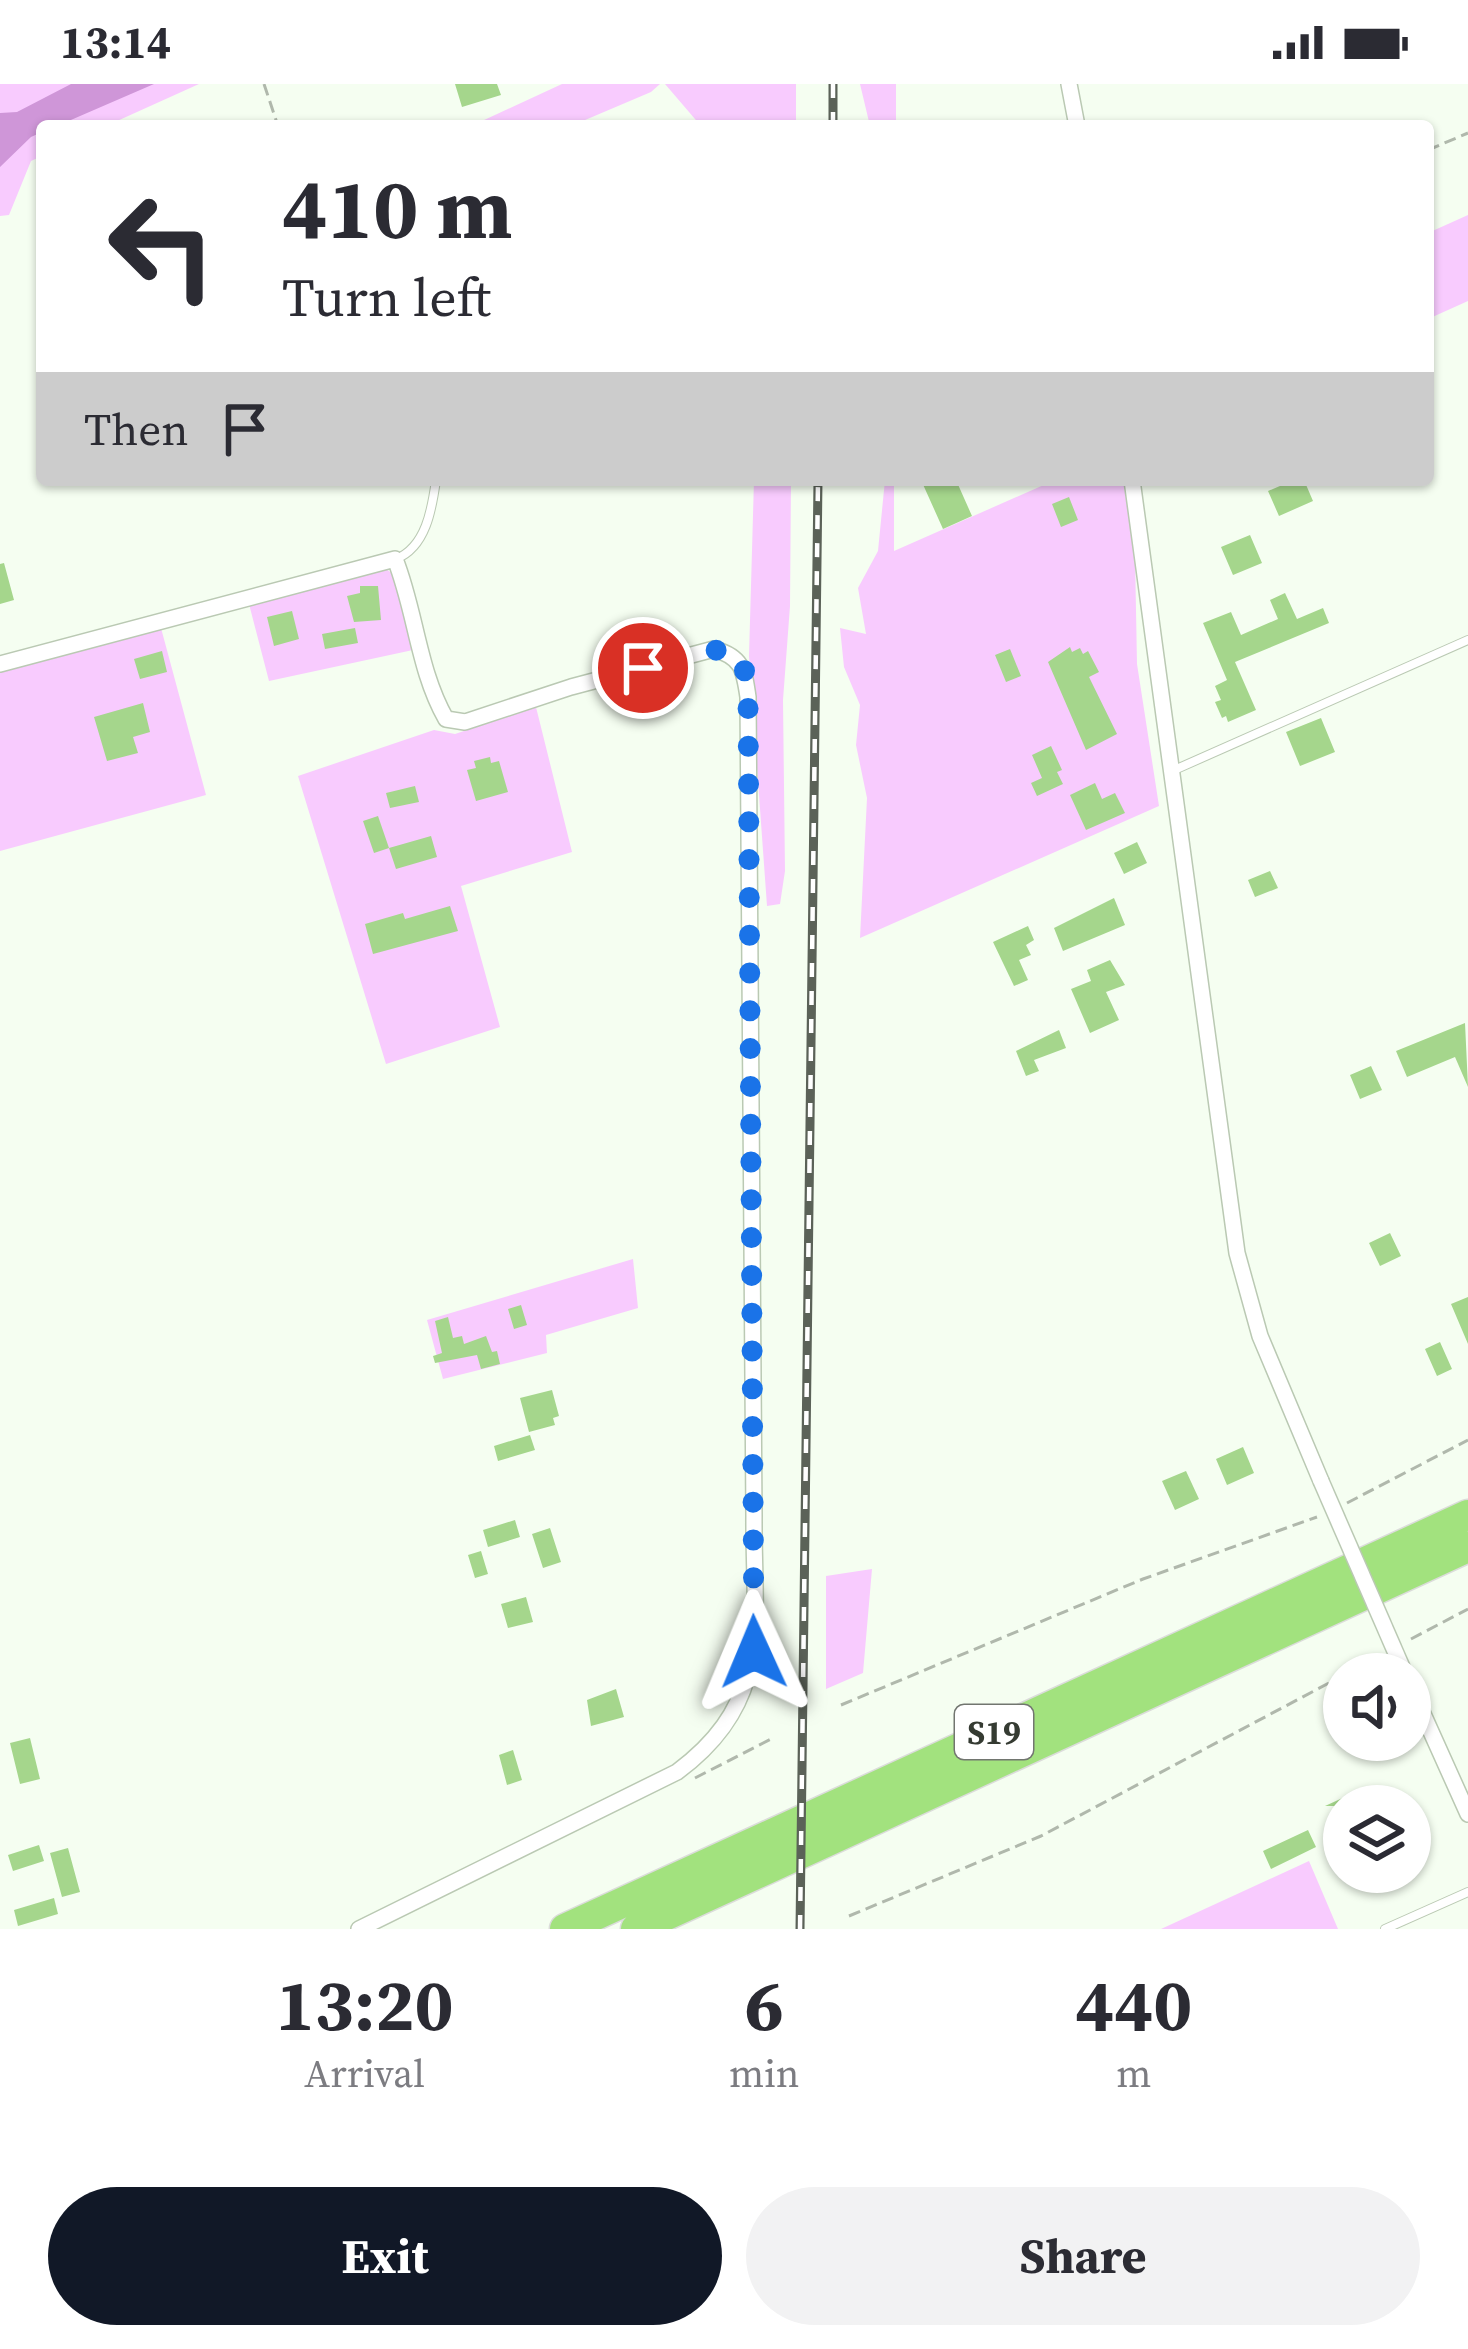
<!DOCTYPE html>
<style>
body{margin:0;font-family:"Source Serif 4",serif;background:#f2f2f3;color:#2b2b33;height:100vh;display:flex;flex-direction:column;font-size:45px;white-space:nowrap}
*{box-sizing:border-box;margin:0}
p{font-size:39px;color:#7c7c81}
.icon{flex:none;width:66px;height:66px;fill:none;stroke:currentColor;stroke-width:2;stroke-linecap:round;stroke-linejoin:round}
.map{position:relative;height:1845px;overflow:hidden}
.details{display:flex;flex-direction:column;background:#fff;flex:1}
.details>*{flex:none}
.banner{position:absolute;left:36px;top:36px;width:1398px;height:366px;border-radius:12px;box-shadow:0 3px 9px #0004;background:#fff;color:#2b2b33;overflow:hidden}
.buttons{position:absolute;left:1323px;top:1569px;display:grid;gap:24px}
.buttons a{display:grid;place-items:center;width:108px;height:108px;border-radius:50%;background:#fff;box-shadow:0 3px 9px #0004;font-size:60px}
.pin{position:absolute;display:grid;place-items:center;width:102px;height:102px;color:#fff;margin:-51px;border:6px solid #fff;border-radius:50%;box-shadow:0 3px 12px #0007}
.me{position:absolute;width:132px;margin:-66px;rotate:359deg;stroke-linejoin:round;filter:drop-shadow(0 0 9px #0008)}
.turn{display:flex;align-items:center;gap:42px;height:252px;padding:0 48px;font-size:54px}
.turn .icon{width:156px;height:156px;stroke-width:2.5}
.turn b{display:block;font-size:84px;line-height:102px}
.then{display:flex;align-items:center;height:114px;padding:0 48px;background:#0003;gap:24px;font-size:45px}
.eta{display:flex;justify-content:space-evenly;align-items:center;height:204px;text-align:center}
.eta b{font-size:72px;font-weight:700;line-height:84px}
.cta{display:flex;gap:24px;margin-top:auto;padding:24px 48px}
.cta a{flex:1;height:138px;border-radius:72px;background:#111827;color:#fff;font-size:48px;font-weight:700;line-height:138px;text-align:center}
.cta a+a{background:#f2f2f3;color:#2b2b33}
.status{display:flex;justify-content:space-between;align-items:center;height:84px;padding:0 60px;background:#fff;direction:ltr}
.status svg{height:33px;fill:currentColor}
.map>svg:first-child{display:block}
.green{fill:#f8cbfe}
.water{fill:#cf96d8}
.building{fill:#a5d68c}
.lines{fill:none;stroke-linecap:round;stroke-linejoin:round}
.lane-casing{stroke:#bac9b3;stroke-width:10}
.street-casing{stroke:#bac9b3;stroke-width:18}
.highway-casing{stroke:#dbdcda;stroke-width:33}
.path{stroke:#b0b8ac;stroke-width:3;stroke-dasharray:12 6;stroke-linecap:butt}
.lane{stroke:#fff;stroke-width:8}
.street{stroke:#fff;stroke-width:15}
.highway{stroke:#a2e27e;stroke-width:30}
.rail-casing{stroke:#5b6258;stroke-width:9}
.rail{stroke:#fff;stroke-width:4.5;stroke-dasharray:14;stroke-linecap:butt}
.street-bridge-casing{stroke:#bac9b3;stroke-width:18;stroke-linecap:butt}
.street-bridge{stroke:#fff;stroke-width:15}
.route{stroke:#1a73e8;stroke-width:21;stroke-dasharray:0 37.8}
.labels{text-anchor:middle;stroke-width:12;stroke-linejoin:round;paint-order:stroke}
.shield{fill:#fff;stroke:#727670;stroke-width:3}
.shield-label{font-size:33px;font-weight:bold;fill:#353b32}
</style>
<div class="status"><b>13:14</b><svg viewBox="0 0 49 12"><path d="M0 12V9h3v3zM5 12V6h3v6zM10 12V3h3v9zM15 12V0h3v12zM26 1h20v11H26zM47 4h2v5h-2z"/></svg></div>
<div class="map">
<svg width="1468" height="1845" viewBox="0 0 1468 1845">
<rect width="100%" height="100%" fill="#f5fef1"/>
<path class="green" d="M0,0H199L106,42H42V72L31,77L9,131L0,132Z
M562,0H660L651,8L571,42H484L482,37Z
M665,0H796V42H701Z
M860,0H896V42H870Z
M1468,131V217L1428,235V149Z
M754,396H791L790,522L783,616L785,787L780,820L767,822L749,572Z
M885,396H894V467L1055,396H1123L1135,472L1137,580L1159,722L860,854L867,714L856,661L860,621L844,583L840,544L866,550L858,504L878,467Z
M386,485L396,492L413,566L269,597L249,520Z
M161,544L206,711L0,767V586Z
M536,623L572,768L461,802L500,943L386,980L298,692L434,646L455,650Z
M633,1175L638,1224L546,1251L547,1269L443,1295L427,1236Z
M872,1485L863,1589L826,1605V1492Z
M1309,1777L1338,1845H1161Z"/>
<path class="water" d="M71,0H154L57,42H42V48L31,53L0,83V29L17,28Z"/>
<path class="building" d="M455,0H497L501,11L462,23Z
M921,396H956L972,432L943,445Z
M1294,396H1304L1313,417L1279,432L1268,407Z
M1069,413L1078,436L1061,443L1052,420Z
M1250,451L1262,479L1233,491L1221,463Z
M4,479L14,516L0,520V480Z
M360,502H378L381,536L354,538L347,512L360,509Z
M1285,509L1297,535L1323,524L1329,539L1235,578L1256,626L1228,638L1226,632L1222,634L1215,618L1221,616L1215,602L1227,596L1203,539L1231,528L1241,551L1278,535L1270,516Z
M292,527L299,555L274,562L267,533Z
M355,544L358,559L325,565L322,550Z
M1070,563L1072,568L1080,564L1083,570L1088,567L1099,588L1089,593L1117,650L1086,666L1048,578Z
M1010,565L1021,592L1006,598L995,571Z
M162,567L167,588L140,595L134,575Z
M143,619L150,648L133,653L138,669L107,677L94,633Z
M1321,634L1335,668L1300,682L1286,648Z
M1051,662L1062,686L1057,688L1063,700L1037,712L1031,699L1042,694L1032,671Z
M490,673L491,679L499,677L508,708L476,717L467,686L476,684L474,677Z
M1095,699L1102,715L1115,709L1125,729L1086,746L1070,711Z
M415,702L419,718L390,724L386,709Z
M378,732L389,764L374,769L363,737Z
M431,752L437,773L396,785L389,764Z
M1137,758L1147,779L1124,790L1114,769Z
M1270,787L1278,804L1255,813L1248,796Z
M1114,814L1125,841L1063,867L1054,844Z
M450,822L458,847L373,870L365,840L403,829L405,835Z
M1028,842L1034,856L1026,861L1031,871L1019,876L1028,896L1014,902L993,858Z
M1110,876L1125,901L1106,908L1119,936L1090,949L1071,905L1091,897L1087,886Z
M1465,939L1468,1003L1455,973L1407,993L1396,967Z
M1059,946L1066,964L1034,976L1039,987L1026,992L1016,967Z
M1371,982L1382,1006L1360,1015L1350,991Z
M1390,1149L1401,1172L1380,1182L1369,1159Z
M1468,1213V1260L1451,1220Z
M521,1221L527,1241L514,1245L508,1225Z
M448,1233L453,1254L462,1252L464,1260L486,1252L492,1268L497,1267L500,1280L481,1285L477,1271L435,1279L433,1272L442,1269L435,1237Z
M1440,1258L1452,1285L1437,1292L1425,1265Z
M552,1306L559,1332L553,1334L555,1341L529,1348L520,1314Z
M530,1351L535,1366L498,1377L494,1362Z
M1243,1363L1254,1389L1227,1401L1216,1375Z
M1186,1387L1199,1415L1175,1426L1162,1397Z
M515,1436L520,1453L488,1463L483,1446Z
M550,1444L561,1478L543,1484L532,1450Z
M481,1467L488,1490L475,1494L468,1471Z
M526,1513L533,1538L508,1544L501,1520Z
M616,1605L624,1633L591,1642L587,1616Z
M30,1654L40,1695L20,1700L10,1659Z
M513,1666L522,1696L507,1701L499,1671Z
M1360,1706L1367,1722H1325Z
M1308,1746L1316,1763L1271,1785L1263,1767Z
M39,1761L44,1777L13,1787L8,1771Z
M68,1764L80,1808L62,1813L50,1769Z
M54,1814L58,1830L18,1842L14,1826Z"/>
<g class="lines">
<defs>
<path id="lane" d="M396,475C426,463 432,425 436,396
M1172,687L1468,556
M1385,1845L1468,1808"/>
<path id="street" d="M1069,0L1077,42
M1132,396L1237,1169L1260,1252L1321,1397
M0,580L395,475C416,528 418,586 446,635L465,638L571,603L714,565C742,573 744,585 748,613L754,1432C753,1539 774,1616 677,1688L359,1845
M1410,1601L1468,1730"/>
<path id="highway" d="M565,1845L1468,1431
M636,1845L1468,1463"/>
</defs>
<use href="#lane" class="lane-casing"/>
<use href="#street" class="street-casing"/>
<use href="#highway" class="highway-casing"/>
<path class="path" d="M264,0L278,42
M1428,66L1468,49
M1347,1419L1468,1356
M1411,1555L1468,1525
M1347,1589L1381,1571
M841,1621L1143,1495L1317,1433
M695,1694L773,1654
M849,1832L1041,1752L1344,1591"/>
<use href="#lane" class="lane"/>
<use href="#street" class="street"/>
<use href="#highway" class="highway"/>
<defs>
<path id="rail" d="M833,42V0
M800,1845L818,396"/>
</defs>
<use href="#rail" class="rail-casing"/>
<use href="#rail" class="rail"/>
<defs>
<path id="street-bridge" d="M1321,1397L1405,1590"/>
</defs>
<use href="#street-bridge" class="street-bridge-casing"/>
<use href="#street-bridge" class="street-bridge"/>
</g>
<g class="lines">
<path class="route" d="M643,584C669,577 728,548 743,583C747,591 747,604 748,613L754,1568"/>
</g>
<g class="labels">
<rect class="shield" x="955" y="1621" width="78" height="54" rx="9"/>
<g class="shield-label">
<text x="994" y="1660">S19</text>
</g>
</g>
</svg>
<div class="buttons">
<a><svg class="icon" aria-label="sound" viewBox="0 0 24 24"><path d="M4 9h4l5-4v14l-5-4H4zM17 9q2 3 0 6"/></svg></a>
<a><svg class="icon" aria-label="layers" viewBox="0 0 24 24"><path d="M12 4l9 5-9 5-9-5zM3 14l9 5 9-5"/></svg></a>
</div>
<div class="pin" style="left:643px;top:584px;background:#d93025"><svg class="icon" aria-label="arrive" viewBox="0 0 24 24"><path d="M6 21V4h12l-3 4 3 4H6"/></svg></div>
<svg class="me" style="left:754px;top:1568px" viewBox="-20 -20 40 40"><path d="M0-17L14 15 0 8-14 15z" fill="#1a73e8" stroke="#fff" stroke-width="4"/></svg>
<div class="banner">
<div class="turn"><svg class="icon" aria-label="left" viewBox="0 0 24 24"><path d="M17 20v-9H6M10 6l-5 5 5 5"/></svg><div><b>410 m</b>Turn left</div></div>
<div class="then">Then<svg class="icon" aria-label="arrive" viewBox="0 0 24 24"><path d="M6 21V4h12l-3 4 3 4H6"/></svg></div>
</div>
</div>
<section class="details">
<div class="eta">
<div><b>13:20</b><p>Arrival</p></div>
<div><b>6</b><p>min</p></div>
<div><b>440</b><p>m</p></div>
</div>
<div class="cta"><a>Exit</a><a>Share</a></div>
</section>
